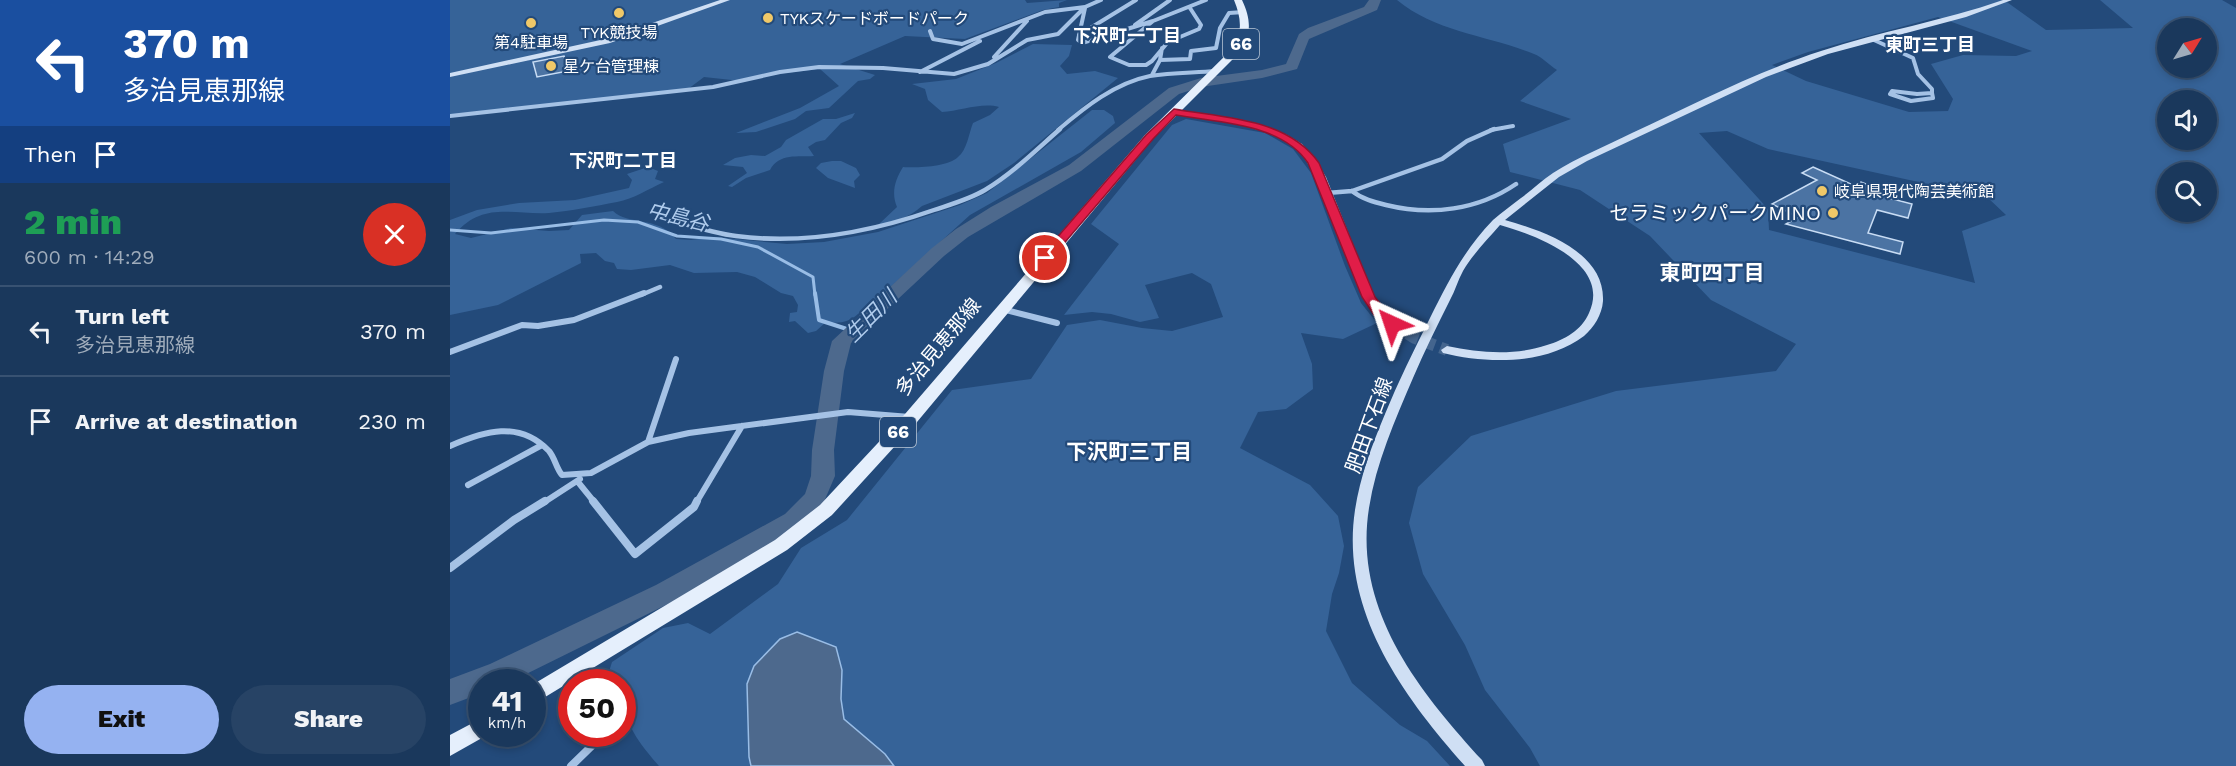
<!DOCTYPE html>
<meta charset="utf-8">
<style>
body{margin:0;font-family:"Work Sans","Noto Sans JP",sans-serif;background:#274365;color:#f1f3f6;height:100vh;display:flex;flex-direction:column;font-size:22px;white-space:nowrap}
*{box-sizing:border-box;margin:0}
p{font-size:20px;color:#9facbb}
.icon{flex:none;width:33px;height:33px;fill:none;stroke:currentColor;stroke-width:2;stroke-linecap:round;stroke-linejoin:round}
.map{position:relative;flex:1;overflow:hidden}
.panel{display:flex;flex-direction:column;background:#1a385c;width:450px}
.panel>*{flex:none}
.hud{background:#1a4fa0;color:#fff;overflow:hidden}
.needle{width:39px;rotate:53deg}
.fabs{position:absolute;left:1707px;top:18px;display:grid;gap:12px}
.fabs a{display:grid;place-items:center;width:60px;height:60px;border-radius:50%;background:#1a385c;box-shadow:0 3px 9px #0003,0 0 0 2px #385272;font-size:30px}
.speed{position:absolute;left:18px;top:669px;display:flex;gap:12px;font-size:30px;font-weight:700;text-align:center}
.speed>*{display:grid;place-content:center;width:78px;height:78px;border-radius:50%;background:#1a385c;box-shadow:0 3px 9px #0003,0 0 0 2px #385272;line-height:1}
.speed small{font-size:15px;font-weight:400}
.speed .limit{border:9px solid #d22;background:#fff;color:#111}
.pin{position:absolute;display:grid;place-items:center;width:51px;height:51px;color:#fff;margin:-26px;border:3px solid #fff;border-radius:50%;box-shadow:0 2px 6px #0007}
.me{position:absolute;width:66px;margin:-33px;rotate:318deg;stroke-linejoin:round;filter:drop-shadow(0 0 4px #0008)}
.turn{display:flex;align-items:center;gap:21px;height:126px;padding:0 24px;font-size:27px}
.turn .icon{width:78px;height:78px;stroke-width:2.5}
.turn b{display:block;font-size:42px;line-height:51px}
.then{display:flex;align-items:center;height:57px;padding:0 24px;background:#0003;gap:12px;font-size:22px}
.round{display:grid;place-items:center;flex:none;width:63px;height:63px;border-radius:32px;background:#274365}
.summary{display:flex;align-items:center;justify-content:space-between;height:102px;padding:0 24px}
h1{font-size:36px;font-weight:800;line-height:45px;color:#1e9e55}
.cta{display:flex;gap:12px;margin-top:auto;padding:12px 24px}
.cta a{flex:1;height:69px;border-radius:36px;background:#95b2f1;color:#111;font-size:24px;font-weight:800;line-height:69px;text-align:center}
.cta a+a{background:#274365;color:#f1f3f6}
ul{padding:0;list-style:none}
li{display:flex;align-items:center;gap:18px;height:90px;padding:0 24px;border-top:2px solid #385272}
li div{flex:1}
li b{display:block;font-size:22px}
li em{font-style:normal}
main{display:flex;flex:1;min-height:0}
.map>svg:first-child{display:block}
.green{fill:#366398;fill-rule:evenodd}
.water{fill:#4d698d;stroke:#99bde6;stroke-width:1.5}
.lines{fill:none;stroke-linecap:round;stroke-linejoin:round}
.stream-far1{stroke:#99bde6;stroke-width:3}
.stream{stroke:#99bde6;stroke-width:4}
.river{fill:#4d698d;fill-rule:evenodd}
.building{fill:#4b73a3;stroke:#c8dcf4;stroke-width:1.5}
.secondary-tunnel{stroke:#44658e;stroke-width:12;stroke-dasharray:12 6;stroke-linecap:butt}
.street-far3{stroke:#a5c2e5;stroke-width:4}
.street-far2{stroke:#a5c2e5;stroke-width:4.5}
.street-far1{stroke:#a5c2e5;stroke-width:6}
.street{stroke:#a5c2e5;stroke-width:8}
.secondary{fill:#cfdff4;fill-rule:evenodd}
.primary{fill:#e5effc;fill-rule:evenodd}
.route{fill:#e11d48;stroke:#92132f;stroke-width:1.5}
.poi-dot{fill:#f0c868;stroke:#234a7a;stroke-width:2}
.labels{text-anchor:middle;stroke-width:4.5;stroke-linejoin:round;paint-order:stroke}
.far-poi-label{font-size:16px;fill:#fff;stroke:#234a7a;text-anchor:start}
.far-neighbourhood-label{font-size:18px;font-weight:bold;fill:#fff;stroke:#234a7a}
.shield{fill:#234a7a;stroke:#bdc9d7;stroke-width:1.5}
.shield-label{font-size:18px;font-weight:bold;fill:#fff}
.poi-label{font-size:20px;fill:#fff;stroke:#234a7a;text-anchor:end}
.street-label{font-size:20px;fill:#fff;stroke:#234a7a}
.water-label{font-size:21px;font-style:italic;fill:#b0cced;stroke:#234a7a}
.neighbourhood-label{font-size:21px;font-weight:bold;fill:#fff;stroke:#234a7a}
</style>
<main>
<section class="panel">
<div class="hud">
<div class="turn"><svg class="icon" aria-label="left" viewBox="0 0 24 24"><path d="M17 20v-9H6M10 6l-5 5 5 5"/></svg><div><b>370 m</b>多治見恵那線</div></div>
<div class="then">Then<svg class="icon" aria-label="arrive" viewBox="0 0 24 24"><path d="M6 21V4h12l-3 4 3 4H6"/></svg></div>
</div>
<div class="summary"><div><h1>2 min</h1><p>600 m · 14:29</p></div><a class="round" style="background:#d93025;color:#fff"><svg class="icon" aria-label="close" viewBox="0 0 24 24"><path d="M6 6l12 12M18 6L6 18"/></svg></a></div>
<ul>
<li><svg class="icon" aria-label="left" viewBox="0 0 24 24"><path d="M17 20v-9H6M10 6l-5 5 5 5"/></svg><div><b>Turn left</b><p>多治見恵那線</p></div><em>370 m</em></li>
<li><svg class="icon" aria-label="arrive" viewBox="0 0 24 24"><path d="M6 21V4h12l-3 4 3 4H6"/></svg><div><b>Arrive at destination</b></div><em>230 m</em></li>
</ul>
<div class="cta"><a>Exit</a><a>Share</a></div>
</section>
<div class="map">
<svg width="1786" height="766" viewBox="0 0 1786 766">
<rect width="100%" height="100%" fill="#234a7a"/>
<path class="green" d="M0,0H575L577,3L617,0L609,3V7L593,10L515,39L455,36L390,64L425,75L420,79L408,81L379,108L356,111L345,119L306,132L286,133L350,108L389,86L370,69L317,75L291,81L254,77L238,89L0,115Z
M947,0H1554L1596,30L1683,28L1650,0H1772L1786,8V766H1090L1080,748L1035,690L1015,645L973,574L959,523L968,487L1021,436L1166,391L1326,371L1346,344L1261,300L1200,236L1130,190L1060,172L1053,144L1121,119L1070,101L1107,70C1099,65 1092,57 1084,54C1038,35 987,33 947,0ZM1488,17L1582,51L1566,56L1513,55L1481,64L1503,99L1498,111L1459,112L1356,81L1322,65L1358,52ZM1718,28H1756V68H1718ZM1718,100H1756V140H1718ZM1277,131L1318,149L1537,197L1556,215L1512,231L1525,283L1319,230L1318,209L1249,133ZM1718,172H1756V212H1718Z
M583,44L622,45L619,56L610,66L617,74L645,71L668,78L564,163L537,181L472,206C459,218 445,221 428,225L447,207C441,193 445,180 453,167C467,168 498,167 508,157C517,150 519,133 523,123L540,115L549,107C532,102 510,111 492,112L478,100L475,89L462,84L506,79L546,63Z
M642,110H654L663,116L665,123L631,152L520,215L426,300C405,313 404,326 376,322L366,331L358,333L345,321L339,322L340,313L347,312L348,305L343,296L331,293L305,277L287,272L244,273L220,265L181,270L167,269L164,263L155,261L146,253L130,254L131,263L48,305L0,315V220L27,210L69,203L125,200L179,188L182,180L177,174L198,167L208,171L205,179L214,182C198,189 184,199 167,202C145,206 121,211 99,213C62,215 33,201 5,234L21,238L61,228L99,231L119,230L132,215L163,211C178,226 207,215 226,239L241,240L263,237L337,244L374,242L428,232L510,205L537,193Z
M405,113L402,118L391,123L375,140L366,142L358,147L364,156C348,157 329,153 320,170L296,178L282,187L278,186L297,173L293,167L273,165L285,158L301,155L315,156L331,147L336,140L373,119H386Z
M736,119L815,133L843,149L861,173L895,266L911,303L927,323L893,339L851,333L862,364L863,389L836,409L808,412L790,448L860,485L888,516L894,546L889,573L882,594L876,631L902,683L950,725L977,741L1000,766H444L435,754L394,719L391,699L392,670L330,639L304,666L298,684L299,757L301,766H209C184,737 173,722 172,682H162L157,678L162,662L213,628L238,623L260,634L328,584L351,548L397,520L502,390L581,379L617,325L650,320L692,328L722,331L773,317L761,284L742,273L695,285L709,318L690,322L661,314L642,312L614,315L669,244L641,224L722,125Z
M382,161H391L406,168L410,175L404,181L405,188L378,178L366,168L371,163Z"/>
<path class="water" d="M347,632L386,647L392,670L391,699L394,719L435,754L444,766H301L299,757L297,684L304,666L330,639Z"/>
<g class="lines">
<path class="stream-far1" d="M0,230L41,233L154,220L188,222L227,236L271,239L308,247L363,277L365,295"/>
<path class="stream" d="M365,293L369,320L403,331"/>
<path class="river" d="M919,0H931L927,10L859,39L847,69L812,78L751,87L729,94L631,171L518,237L494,256L401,343L394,371L384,450L385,476L373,504L353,528L224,601L60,682H32V693L0,705V679L40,664L206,585L335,514L355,494L361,476L362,450L374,371L382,341L482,248L506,229L541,207L619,165L719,88L751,78L812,70L836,64L849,34L858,28L914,7Z"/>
</g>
<path class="building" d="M114,56L118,71L87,77L83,62Z
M1363,167L1405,186L1411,182L1432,190L1431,196L1462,204L1458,218L1427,210L1418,233L1453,242L1450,254L1336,224L1348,217L1322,204L1367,180L1352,173Z"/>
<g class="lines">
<path class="secondary-tunnel" d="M942,324L965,338L997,350"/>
<path class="street-far3" d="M635,8L628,40L632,43L703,21L756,0
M703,21L660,57L679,65H696L702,61L718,42L749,29L751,25L740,8
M685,25L720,0
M480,31L483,39L512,44L595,12L635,7
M629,35L686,0
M1424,40L1463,58L1468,74L1482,89V93
M544,57L577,21
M710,60L740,59L741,51L766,48L770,28L779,13L794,12
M470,72L530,41
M702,75L710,60L712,48
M1442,91L1467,94L1482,93L1483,98L1461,101L1440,94Z
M0,116L263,87L330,72L369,67L433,68L504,74L538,64L577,40L608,34L635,7L651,0
M608,130C635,107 665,83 700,76C722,72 744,73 766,71
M1041,130L1063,126"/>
<path class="street-far2" d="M902,191C912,199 924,202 936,205C981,216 1028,210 1066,184
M877,193L902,191L992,159L1017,141L1044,129
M211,217C236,224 261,233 286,236C354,245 421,232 484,210C502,204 520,199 535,190C563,173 586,150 610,129
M191,295L210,287"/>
<path class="street-far1" d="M552,309L607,323
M0,352L72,325L88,326L124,320L194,293
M198,442L226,359
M0,446C34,431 69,420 99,451C105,458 106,468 112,475L141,473L198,442L239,433L398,412L460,417
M128,482L145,503
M18,485L92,445
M93,503L130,479
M246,503L292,426"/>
<path class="street" d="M143,501L185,554L244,507L247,501
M0,568L64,520L95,501
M125,671L136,682
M121,766L154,734"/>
<path class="secondary" d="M270,0H280L160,43L0,77V73L155,39Z
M1553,0H1562L1516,17L1378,54L1316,77L1137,161L1109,177L1055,220C1094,231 1155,252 1153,301C1152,315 1144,327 1134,336C1096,365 1037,364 993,353L991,350L997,346C1030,353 1064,356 1097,345C1114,340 1132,330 1139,313C1162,263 1085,235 1050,225C1037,240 1023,254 1013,271C1008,280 1005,291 1000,300C987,326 974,352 963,378C945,420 926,463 919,508C903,609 968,690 1032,760L1035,766H1015C952,695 890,610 905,510C910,477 922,445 935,414C948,382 964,350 980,318C998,282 1014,250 1043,220C1052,212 1062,205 1071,198C1082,190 1092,180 1103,173C1128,157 1156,146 1182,133C1244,104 1306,72 1371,51C1431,31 1493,21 1553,0Z
M721,110L808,124L837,135L852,144L866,161L876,177L924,297L933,310L946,322L948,324L946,326H938L925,314L914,297C901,264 869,165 844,147C811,123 763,121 724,114H721Z"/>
<path class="primary" d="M784,0H792C801,19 802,34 790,52L703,139L467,422L382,515L337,550L82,705V685L325,540L370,505L455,414L695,135L783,48C793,32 791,17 784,0Z
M32,718V734H39L0,756V735Z"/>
</g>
<path class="route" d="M724,109C774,118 837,118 869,163L925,297C932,307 941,314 948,324L946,326H938L924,315L912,297L858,163C831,123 769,123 726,115L703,139L599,261H591V256L696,135Z"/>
<g class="poi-dot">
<circle cx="169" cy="13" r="6"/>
<circle cx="318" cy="18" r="6"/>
<circle cx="81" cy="23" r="6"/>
<circle cx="101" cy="66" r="6"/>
<circle cx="1372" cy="191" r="6"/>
<circle cx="1383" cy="213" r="6"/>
</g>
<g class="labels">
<g class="far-poi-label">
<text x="330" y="24">TYKスケードボードパーク</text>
<text x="169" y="38" text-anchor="middle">TYK競技場</text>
<text x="81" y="48" text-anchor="middle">第4駐車場</text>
<text x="113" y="72">星ケ台管理棟</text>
<text x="1384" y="197">岐阜県現代陶芸美術館</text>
</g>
<g class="far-neighbourhood-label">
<text x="677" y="42">下沢町一丁目</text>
<text x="1480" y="51">東町三丁目</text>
<text x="173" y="167">下沢町二丁目</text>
</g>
<g class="shield">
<rect x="773" y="29" width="36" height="30" rx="4.5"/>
<rect x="430" y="417" width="36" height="30" rx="4.5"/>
</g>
<g class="shield-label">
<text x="791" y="50">66</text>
<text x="448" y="438">66</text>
</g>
<g class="poi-label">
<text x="1371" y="220">セラミックパークMINO</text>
</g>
<g class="street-label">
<text transform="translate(488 347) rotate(-50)" y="7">多治見恵那線</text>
<text transform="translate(919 425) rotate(-70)" y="7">肥田下石線</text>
</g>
<g class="water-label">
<text transform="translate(228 217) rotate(14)" y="7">中島谷</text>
<text transform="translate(421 316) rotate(-45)" y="7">生田川</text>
</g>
<g class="neighbourhood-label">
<text x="1262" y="280">東町四丁目</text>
<text x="679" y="459">下沢町三丁目</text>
</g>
</g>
</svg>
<div class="fabs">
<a><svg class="needle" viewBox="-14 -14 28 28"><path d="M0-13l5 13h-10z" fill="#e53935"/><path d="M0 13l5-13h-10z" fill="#9facbb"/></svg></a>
<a><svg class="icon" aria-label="sound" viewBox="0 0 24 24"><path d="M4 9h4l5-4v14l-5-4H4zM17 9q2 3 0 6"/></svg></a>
<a><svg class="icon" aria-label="search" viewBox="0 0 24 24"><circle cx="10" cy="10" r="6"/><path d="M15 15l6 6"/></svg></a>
</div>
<div class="speed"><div>41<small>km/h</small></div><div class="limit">50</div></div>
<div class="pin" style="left:595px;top:258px;background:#d93025"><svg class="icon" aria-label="arrive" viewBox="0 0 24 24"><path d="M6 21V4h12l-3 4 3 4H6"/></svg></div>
<svg class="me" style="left:942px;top:324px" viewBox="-20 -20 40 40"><path d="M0-17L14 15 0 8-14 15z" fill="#e11d48" stroke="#fff" stroke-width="4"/></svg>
</div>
</main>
